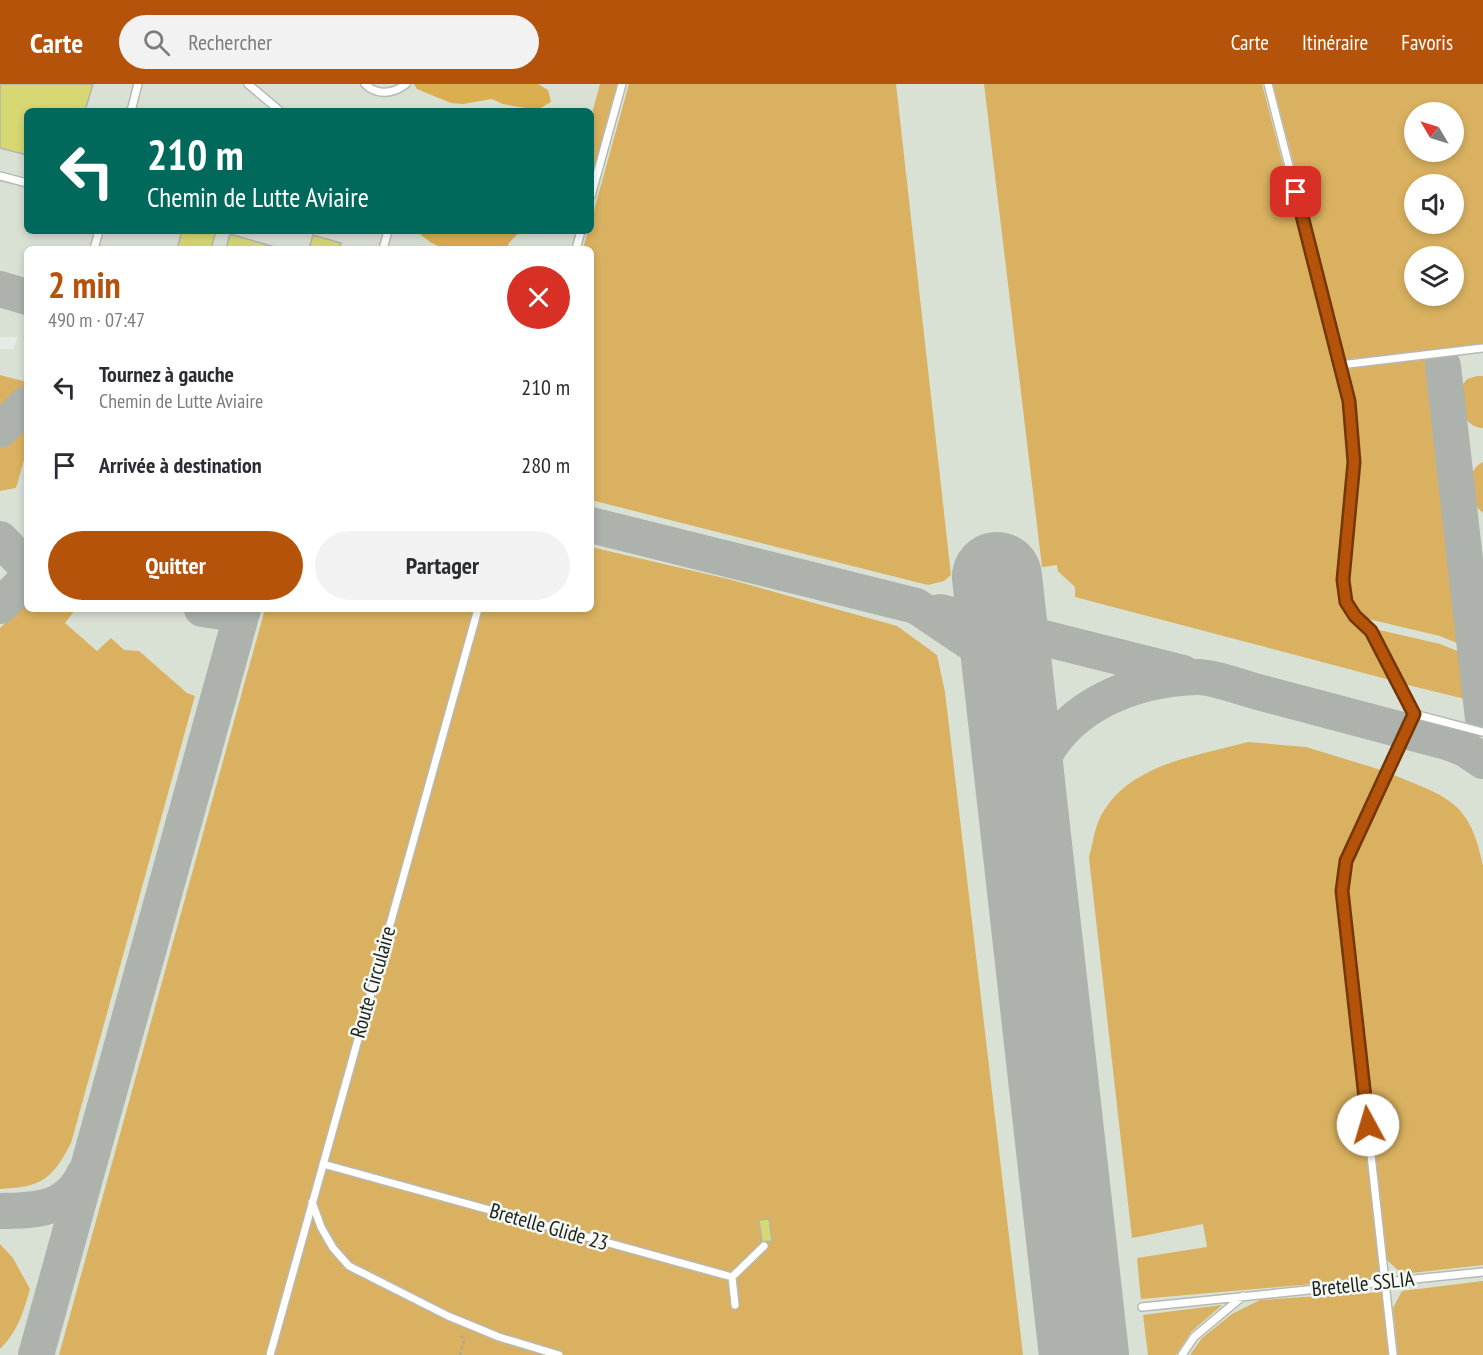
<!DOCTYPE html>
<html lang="fr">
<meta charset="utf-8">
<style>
body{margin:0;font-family:"PT Sans Narrow",sans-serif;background:#f2f2f3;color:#2b2b33;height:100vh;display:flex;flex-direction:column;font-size:22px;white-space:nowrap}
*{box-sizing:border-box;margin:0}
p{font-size:20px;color:#7c7c81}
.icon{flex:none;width:33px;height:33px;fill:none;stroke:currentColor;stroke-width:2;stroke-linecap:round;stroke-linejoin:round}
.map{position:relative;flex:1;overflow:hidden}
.drawer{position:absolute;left:24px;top:162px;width:570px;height:366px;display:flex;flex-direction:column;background:#fff;border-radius:9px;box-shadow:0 3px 9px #0003}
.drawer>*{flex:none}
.banner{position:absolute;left:24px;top:24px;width:570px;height:126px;border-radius:9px;box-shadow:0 3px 9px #0003;background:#00695c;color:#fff;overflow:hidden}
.needle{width:39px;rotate:308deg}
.fabs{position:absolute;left:1404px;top:18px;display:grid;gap:12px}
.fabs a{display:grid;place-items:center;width:60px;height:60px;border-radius:50%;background:#fff;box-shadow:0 3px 9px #0003;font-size:30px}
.pin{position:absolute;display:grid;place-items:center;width:51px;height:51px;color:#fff;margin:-26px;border-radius:12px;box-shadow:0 3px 9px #0006}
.me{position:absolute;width:66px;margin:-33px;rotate:354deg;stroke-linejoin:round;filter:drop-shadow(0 0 4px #0008)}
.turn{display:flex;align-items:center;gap:21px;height:126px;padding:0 24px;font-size:27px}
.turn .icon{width:78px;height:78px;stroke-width:2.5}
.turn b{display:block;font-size:42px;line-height:51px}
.round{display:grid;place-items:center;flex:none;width:63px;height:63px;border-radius:32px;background:#f2f2f3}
.headline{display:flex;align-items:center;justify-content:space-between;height:102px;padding:0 24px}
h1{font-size:36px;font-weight:700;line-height:45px;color:#b45309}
.primary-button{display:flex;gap:12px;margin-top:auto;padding:12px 24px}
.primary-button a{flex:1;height:69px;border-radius:36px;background:#b45309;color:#fff;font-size:24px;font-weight:700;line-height:69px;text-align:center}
.primary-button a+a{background:#f2f2f3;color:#2b2b33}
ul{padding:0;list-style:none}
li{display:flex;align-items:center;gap:18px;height:78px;padding:0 24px}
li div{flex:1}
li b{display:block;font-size:22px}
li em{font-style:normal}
header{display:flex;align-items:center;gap:36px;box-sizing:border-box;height:84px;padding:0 30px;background:#b45309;color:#fff}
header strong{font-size:28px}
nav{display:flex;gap:33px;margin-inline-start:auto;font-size:21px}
.search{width:420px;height:54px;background:#f2f2f3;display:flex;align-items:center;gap:15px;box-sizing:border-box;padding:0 21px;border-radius:33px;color:#7c7c81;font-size:22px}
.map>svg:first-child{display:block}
.built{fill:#d9e0d4;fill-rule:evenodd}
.green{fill:#d9b160;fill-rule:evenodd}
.forest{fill:#dbae4f}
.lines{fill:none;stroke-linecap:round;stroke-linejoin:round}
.taxiway{stroke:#aeb2ac;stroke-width:36}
.runway{stroke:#aeb2ac;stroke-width:90}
.building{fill:#d7d873;stroke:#b4b4ae;stroke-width:1.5}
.service-casing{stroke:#b6b9b4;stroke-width:10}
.path{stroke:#a3a6a1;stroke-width:2;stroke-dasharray:3 3;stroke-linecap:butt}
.service{stroke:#fff;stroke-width:7}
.route-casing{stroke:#753606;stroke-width:15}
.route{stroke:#b45309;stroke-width:10}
.labels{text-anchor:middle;stroke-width:5;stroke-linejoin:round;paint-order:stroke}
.street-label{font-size:21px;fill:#1f201e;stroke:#f4f8f2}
</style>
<header>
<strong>Carte</strong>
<div class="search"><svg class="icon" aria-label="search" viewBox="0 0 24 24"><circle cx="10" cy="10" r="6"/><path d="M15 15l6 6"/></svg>Rechercher</div>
<nav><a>Carte</a><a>Itinéraire</a><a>Favoris</a></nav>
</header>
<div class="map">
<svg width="1483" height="1271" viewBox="0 0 1483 1271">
<rect width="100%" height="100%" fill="#e7ebe5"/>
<path class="built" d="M0,0H1483V1271H0V1252L22,1191L13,1174L0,1160V1105L19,1104L69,1063L195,613L187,609L124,567L112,554L97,568L65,539L76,525H265L264,529L275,525H591V165H27V298L0,291V265H13L18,253H0ZM27,27H591V147H27ZM1414,28H1454V68H1414ZM1414,100H1454V140H1414ZM1414,172H1454V212H1414Z
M27,366V519L0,544V407L16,404Z"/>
<path class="green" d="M600,0H617L591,95V33Z
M629,0H896L951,491L944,497L928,501L591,416V165H583L588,147H591V137Z
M984,0H1262L1342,307L1348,348L1349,402L1338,502C1342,528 1351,529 1366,548C1377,563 1385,582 1394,597L1075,513V503L1058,487L1057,481L1042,483Z
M1273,0H1483V262L1345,277ZM1414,28H1454V68H1414ZM1414,100H1454V140H1414ZM1414,172H1454V212H1414Z
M1428,275L1459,560L1440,552L1364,534L1353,524L1347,510V489L1358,374L1347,285Z
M0,291L27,298V366L16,404L0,407Z
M1477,292H1483V344C1466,344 1457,323 1460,307C1461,303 1464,299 1467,295Z
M1483,378V429L1473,420C1471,403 1466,387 1483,378Z
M591,463L728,495L897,542L937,571L945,608L1023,1271H59L265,525H591Z
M27,519V525H76L65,539L97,567L111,554L124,566L139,567L187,609L195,612L71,1059C52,1096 41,1103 0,1105V544Z
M1375,545L1440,560L1460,568L1465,615L1404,600Z
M1248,658L1306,663L1381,686L1342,776L1337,806L1381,1194L1141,1215L1137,1174L1207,1163L1203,1140L1132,1154L1089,774C1092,762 1094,749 1098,738C1124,680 1194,673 1248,658Z
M1389,689C1446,713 1470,715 1483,782V1181L1402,1190L1387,1176L1347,815L1351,779Z
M0,1160L13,1174L30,1205C23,1229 18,1247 0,1265Z
M1483,1197V1271H1398L1393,1224L1402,1207Z
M1382,1208L1389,1271H1190L1202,1254L1232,1230L1260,1216Z
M1222,1221L1191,1248L1176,1271H1148L1143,1231Z"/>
<path class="forest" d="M414,0H538L548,6L551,18L537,26L503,20L492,15L463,20L451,19L417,5Z
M416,147H520L508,160L509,165H444L430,158Z"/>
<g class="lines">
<path class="taxiway" d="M0,205L27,213
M1443,282L1483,635
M0,346L27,320
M591,441L916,522L980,565L997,580L1005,599L1012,628
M0,455L24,480L27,482
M0,522L27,495
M202,525L223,528L235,525
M940,528L1183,589
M1026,749C1028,726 1031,700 1041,678C1069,620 1135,595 1196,593C1212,592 1245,605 1262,609C1324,625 1385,642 1447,658L1465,665L1483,677
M0,1127C34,1127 68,1126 84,1090
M36,1271L243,525"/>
<path class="runway" d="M997,493L1084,1271"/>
</g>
<path class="building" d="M0,0H93L85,27H27V71L0,64Z
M182,147H216L211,165H177Z
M230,150L282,165H226Z
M313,151L341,159L339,165H309Z
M769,1135L772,1157L762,1158L759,1136Z"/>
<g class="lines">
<defs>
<path id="service" d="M248,0L280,27
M365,0C377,12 393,10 406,0
M1268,0L1349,317L1354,378L1343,496L1346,518L1355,533L1371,547L1414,630L1346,777L1342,807L1393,1271
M131,27L138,0
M0,92L27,99
M591,112L622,0
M94,165L99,147
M383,165L388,147
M576,165L581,147
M1340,281L1483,264
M1414,630L1483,648
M323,1080L732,1193L764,1162
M312,1118L321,1143L333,1164L349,1182L448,1232L499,1253L559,1271
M732,1193L735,1221
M1142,1223L1483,1188
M270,1271L478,525
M1182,1271L1194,1253L1243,1212"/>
</defs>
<use href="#service" class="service-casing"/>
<path class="path" d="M460,1271L464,1257L460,1249"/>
<use href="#service" class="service"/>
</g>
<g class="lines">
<defs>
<path id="route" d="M1296,108L1349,317L1354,378L1343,496L1346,518L1355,532L1371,547L1414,630L1346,777L1342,807L1368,1041"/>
</defs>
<use href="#route" class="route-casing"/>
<use href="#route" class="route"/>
</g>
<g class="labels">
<g class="street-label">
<text transform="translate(373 898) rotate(-74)" y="7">Route Circulaire</text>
<text transform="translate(549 1143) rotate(16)" y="7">Bretelle Glide 23</text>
<text transform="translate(1363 1200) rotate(-6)" y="7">Bretelle SSLIA</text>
</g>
</g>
</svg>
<div class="fabs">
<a><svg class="needle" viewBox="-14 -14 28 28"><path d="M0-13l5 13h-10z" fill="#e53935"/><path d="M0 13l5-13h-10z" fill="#7c7c81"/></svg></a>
<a><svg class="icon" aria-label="sound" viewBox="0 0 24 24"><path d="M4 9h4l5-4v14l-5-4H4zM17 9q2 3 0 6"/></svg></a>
<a><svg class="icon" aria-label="layers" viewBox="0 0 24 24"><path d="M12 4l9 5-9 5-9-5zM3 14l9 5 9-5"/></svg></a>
</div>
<div class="pin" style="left:1296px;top:108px;background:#d93025"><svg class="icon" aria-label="arrive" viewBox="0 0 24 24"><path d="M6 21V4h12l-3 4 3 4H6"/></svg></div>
<svg class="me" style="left:1368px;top:1041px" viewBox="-20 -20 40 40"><circle r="19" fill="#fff"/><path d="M0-13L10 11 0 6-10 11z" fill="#b45309"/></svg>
<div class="banner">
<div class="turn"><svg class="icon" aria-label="left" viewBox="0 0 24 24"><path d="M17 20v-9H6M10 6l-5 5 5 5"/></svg><div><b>210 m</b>Chemin de Lutte Aviaire</div></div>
</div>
<section class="drawer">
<div class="headline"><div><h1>2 min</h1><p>490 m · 07:47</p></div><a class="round" style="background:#d93025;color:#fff"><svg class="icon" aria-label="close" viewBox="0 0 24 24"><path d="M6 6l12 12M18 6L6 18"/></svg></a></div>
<ul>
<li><svg class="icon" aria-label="left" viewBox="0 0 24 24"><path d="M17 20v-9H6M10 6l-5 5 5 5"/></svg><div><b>Tournez à gauche</b><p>Chemin de Lutte Aviaire</p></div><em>210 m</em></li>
<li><svg class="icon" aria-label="arrive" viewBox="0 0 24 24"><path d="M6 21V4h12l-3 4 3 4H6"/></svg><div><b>Arrivée à destination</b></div><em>280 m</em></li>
</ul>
<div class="primary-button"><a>Quitter</a><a>Partager</a></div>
</section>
</div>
